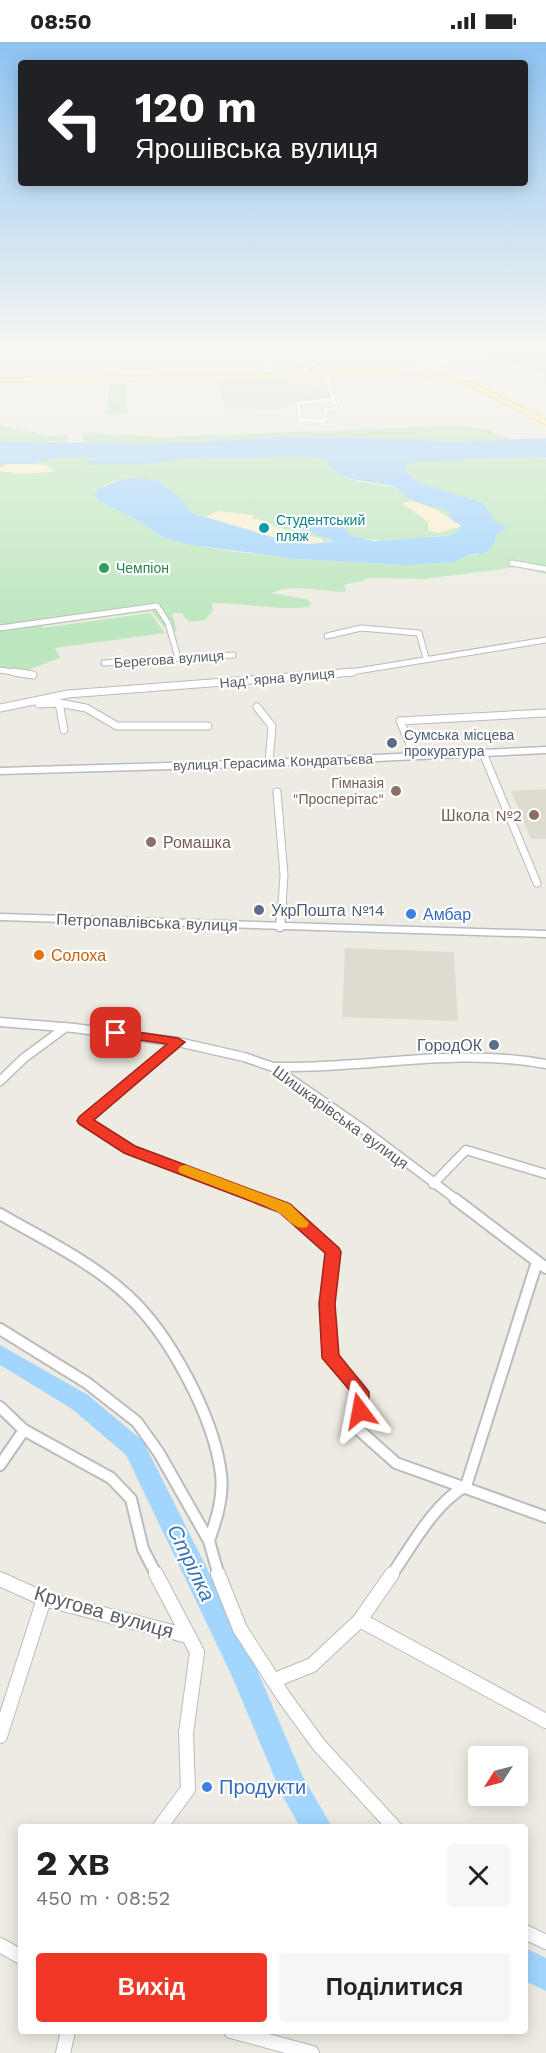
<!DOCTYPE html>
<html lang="uk">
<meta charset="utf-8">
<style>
body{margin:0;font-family:"Work Sans",sans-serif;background:#f6f6f6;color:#222;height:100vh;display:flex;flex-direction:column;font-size:22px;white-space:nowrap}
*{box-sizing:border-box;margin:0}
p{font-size:20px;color:#767676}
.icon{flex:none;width:33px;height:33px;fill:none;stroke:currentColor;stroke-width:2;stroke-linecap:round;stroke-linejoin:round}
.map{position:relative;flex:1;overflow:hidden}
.sheet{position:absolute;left:18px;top:1782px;width:510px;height:210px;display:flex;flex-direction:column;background:#fff;border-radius:6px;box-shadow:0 3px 15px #0003}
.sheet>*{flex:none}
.hud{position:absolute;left:18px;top:18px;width:510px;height:126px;border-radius:6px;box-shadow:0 3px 15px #0003;background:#202124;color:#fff;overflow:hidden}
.needle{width:39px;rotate:234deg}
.controls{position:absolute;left:468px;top:1704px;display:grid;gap:12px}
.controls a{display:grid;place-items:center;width:60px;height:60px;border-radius:6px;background:#fff;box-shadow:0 3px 15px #0003;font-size:30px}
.pin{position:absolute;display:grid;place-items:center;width:51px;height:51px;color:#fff;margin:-26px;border-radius:12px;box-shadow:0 3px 9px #0006}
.me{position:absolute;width:66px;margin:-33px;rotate:347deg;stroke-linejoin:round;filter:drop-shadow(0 0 4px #0008)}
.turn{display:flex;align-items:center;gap:21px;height:126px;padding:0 18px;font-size:27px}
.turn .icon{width:78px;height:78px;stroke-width:2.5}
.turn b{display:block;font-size:42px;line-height:51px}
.round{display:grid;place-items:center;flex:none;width:63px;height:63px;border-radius:6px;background:#f6f6f6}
.headline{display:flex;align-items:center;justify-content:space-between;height:102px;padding:0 18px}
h1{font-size:36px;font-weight:700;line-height:45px}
.action{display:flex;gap:12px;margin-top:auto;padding:12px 18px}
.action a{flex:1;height:69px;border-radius:6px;background:#f13726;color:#fff;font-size:24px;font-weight:700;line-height:69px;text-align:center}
.action a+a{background:#f6f6f6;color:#222}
.status{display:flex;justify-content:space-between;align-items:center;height:42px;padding:0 30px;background:#fff;direction:ltr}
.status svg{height:16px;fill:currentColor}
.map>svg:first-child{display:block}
.education{fill:#dedbd1}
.green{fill:#bde7be}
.sand{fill:#fcf2d0}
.water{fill:#a2d6ff}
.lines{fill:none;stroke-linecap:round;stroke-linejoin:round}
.river{fill:#a2d6ff;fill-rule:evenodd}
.street-far5-casing{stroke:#b8bbc0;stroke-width:5}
.street-far4-casing{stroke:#b8bbc0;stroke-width:7}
.street-far3-casing{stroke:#b8bbc0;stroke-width:9}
.street-far2-casing{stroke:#b8bbc0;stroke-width:11}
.street-far1-casing{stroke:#b8bbc0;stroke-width:14}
.street-casing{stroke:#b8bbc0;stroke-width:16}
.secondary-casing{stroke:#b8bcc2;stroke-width:3}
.primary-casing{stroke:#f8cb52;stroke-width:2}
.street-far5{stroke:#fff;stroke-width:4}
.street-far4{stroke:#fff;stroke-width:5}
.street-far3{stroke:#fff;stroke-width:7}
.street-far2{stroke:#fff;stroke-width:8}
.street-far1{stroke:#fff;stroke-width:10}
.street{stroke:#fff;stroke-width:14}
.secondary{fill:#fff;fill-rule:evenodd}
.primary{fill:#fff1a7;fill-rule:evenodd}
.route{fill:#f13726;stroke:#9d2419;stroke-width:1.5}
.slow{fill:#f59e0b}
.culture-dot{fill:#0f9aa8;stroke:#fff;stroke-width:2}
.leisure-dot{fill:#2e9e5b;stroke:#fff;stroke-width:2}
.service-dot{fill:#5c6f8a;stroke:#fff;stroke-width:2}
.education-dot{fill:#8d6e63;stroke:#fff;stroke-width:2}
.shop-dot{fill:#3f7fe0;stroke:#fff;stroke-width:2}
.food-dot{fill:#e8710a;stroke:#fff;stroke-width:2}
.labels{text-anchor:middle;stroke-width:4.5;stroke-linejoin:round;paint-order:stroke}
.far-culture-label{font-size:14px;fill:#0d838f;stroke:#fff;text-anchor:start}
.far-leisure-label{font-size:14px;fill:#27864d;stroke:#fff;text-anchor:start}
.far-street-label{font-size:14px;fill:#5b5f64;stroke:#fff}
.far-service-label{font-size:14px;fill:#4e5e75;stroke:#fff;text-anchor:start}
.far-education-label{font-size:14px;fill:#785e54;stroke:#fff;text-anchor:end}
.education-label{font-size:16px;fill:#785e54;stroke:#fff;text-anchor:end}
.service-label{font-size:16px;fill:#4e5e75;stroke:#fff;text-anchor:start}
.shop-label{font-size:16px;fill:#366cbe;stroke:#fff;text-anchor:start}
.street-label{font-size:16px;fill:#5b5f64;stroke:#fff}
.food-label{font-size:16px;fill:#c56008;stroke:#fff;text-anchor:start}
.near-street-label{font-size:20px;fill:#5b5f64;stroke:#fff}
.near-shop-label{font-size:20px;fill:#366cbe;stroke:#fff;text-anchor:start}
.near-water-label{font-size:21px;font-style:italic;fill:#3a75b6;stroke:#fff}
</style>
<div class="status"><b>08:50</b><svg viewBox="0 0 49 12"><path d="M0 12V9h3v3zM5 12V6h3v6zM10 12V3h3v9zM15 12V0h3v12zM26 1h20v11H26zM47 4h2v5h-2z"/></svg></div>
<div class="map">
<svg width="546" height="2011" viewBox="0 0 546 2011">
<rect width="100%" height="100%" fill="#eeece2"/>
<path class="education" d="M276,337L328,345L332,361L288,362L289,365L277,367L226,368L217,339Z
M546,747V797H531L511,749Z
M345,906L454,910L458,979L342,975Z"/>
<path class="green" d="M501,306H546V345L544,330L489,315L492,312L486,309Z
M109,341H127V373H107Z
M0,383L51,394L69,392L66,399H0Z
M450,384L490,387L496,393L517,399L452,400L415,397L282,395L155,402L85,400L81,391L162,395Z
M305,414L327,418C336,442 377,441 400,447L404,453L448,469L462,484L460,490C440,496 372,501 353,495C348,493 347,489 343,485C332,477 311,480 298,482L333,498L323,501L192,471C180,462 172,445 157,439C140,432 105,436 94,452L99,459L141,480L162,495L190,503L229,509L298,517L407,523L455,520L465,514L477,513L494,501L497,492L495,479L483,461L421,441L408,432L405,426L410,420L524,415L546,417V532L517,525L424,537L367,536L366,538L344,543L346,550C321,550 295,541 271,551L307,557L311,561L309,565C276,569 245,561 212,561L213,569L205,578C191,579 189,583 182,571H172L177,589L168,590L151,569L42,584V586L150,571L165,591L55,606L60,616L25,629L0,626V422H32L60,415L108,416L85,422H148L184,417Z"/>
<path class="sand" d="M18,421L44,423L53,427L52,430L21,432L0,429V426L7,422Z
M412,459C431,463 446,474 462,484L439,491L428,489V480L402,461Z
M218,469L254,473L251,477L263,478L276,485L323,497V501L286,499L204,475Z"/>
<path class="water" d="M282,395L415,397L452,400L546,396V416L524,415L410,420L405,426L408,432L421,441L483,461L495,479L507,486L497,492L494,501L487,510L465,514L455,520L407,523L298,517L190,503L162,495L141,480L99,459L94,452L98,447L122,437L144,436L159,439L179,455L192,471L286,499L307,502L331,500L333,498L296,487L293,484L298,482L321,480L343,484L351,494L373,499L445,494L460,489L461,484L451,477L448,469C436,464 422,464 412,458C406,456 403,449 397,446C377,437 334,443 327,418L305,414L184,417L148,422L86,423L85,421L107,416L60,415L32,422H0V399L155,402Z"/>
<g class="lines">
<path class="river" d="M0,1303L88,1353L143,1399L252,1616L302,1733L332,1785H300L282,1753L230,1630L126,1413L72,1367L0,1323Z
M525,1906L546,1916V1949L525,1939Z"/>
<defs>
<path id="street-far5" d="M262,306L321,313L312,319L317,320
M438,306L464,312
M178,309L271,319
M402,330L498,306
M326,331L336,366L326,368L324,379L300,378L298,361L333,358"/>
<path id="street-far4" d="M512,521L546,527
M0,586L157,564L168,581L178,616
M327,594L361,586L419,591L426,616
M104,621L233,613
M0,628L24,632
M339,632L546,598"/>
<path id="street-far3" d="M14,630L33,633
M59,661L64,688
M39,662L59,661L86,666L117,684H208
M257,665L272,684L269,721
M0,666L68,652L353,630
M483,711L537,841
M415,714L400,679L546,671
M277,750L284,833L282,863"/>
<path id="street-far2" d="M280,885L282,862
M0,980L74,986L178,1000L244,1015L273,1025L360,1085L457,1158
M178,1000L84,1079L129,1108L264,1158
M275,1025C368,1027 453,1005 546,1022
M0,1039L24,1016L66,985
M433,1142L466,1108L546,1132"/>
<path id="street-far1" d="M260,1157L284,1166L333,1210L327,1262L331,1315L361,1349L359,1388L396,1421L546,1475
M455,1157L546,1226
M0,1172C43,1197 90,1219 127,1253C169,1291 214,1375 221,1432C224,1455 216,1478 209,1499
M0,1287L87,1341L137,1380L159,1411L209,1499L219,1534
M0,1365L24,1388L111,1436L131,1457L143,1507L157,1534
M0,1423L24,1388
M391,1534C411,1505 435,1460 466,1444L537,1220"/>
<path id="street" d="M156,1532L197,1610L186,1691L188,1747L160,1785
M218,1532L240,1587L284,1655L319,1703L394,1785
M0,1537L44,1557L188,1594
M360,1578L546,1679
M275,1638L312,1623L360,1578L392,1532
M0,1694L44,1557
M525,1890L546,1900
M0,1903L21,1915
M231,1989L312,2011
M63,2011L68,1989"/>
<path id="secondary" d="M340,306H346L306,328L304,334H300L302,326Z
M546,705V711L269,724L0,732V726L269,718Z
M0,872L546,889V895L0,878Z"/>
<path id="primary" d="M369,327L424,329L476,342L546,378V383L472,344L424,333L369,331L266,336L0,340V336L266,332Z"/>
</defs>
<use href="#street-far5" class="street-far5-casing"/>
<use href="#street-far4" class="street-far4-casing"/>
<use href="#street-far3" class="street-far3-casing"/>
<use href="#street-far2" class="street-far2-casing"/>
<use href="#street-far1" class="street-far1-casing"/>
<use href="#street" class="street-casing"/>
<use href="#secondary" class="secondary-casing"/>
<use href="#primary" class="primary-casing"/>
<use href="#street-far5" class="street-far5"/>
<use href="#street-far4" class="street-far4"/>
<use href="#street-far3" class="street-far3"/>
<use href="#street-far2" class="street-far2"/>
<use href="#street-far1" class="street-far1"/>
<use href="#street" class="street"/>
<use href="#secondary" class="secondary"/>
<use href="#primary" class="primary"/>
</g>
<linearGradient id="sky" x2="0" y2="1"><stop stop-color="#8cc2f1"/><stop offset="0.52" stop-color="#f7f6f2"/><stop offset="1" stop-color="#f7f6f2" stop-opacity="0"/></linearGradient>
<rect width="546" height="587" fill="url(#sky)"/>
<path class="route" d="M116,987L178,996L185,1000L94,1078L135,1104L290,1162L339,1206L341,1210L335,1262L339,1313L369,1350V1369L366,1374L360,1376L353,1374L351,1369L352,1351L322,1316L319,1262L325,1211L279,1170L124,1111L79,1082L77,1079L79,1075L167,1002L111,994L109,991Z"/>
<path class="slow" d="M186,1123L290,1162L309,1181L307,1185C293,1189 287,1174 276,1169C245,1155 212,1144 180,1131L178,1128L180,1124Z"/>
<circle class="culture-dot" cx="264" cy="486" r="6"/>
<circle class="leisure-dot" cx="104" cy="526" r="6"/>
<g class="service-dot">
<circle cx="392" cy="701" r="6"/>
<circle cx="259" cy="868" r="6"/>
<circle cx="494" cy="1003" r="6"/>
</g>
<g class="education-dot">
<circle cx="396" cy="749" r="6"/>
<circle cx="534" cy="773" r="6"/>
<circle cx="151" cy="800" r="6"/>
</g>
<g class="shop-dot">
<circle cx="411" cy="872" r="6"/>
<circle cx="207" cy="1745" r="6"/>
</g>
<circle class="food-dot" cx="39" cy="913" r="6"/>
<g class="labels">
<g class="far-culture-label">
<text x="276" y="483">Студентський<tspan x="276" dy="16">пляж</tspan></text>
</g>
<g class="far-leisure-label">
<text x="116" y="531">Чемпіон</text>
</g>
<g class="far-street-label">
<text transform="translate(169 617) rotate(-4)" y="5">Берегова вулиця</text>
<text transform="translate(277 636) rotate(-5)" y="5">Надʼярна вулиця</text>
<text transform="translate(273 720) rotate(-2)" y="5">вулиця Герасима Кондратьєва</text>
</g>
<g class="far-service-label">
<text x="404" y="698">Сумська місцева<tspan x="404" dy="16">прокуратура</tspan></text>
</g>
<g class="far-education-label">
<text x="384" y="746">Гімназія<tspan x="384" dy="16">"Просперітас"</tspan></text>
</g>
<g class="education-label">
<text x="522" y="779">Школа №2</text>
<text x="163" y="806" text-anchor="start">Ромашка</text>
</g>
<g class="service-label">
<text x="271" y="874">УкрПошта №14</text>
<text x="482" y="1009" text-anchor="end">ГородОК</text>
</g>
<g class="shop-label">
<text x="423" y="878">Амбар</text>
</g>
<g class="street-label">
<text transform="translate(147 880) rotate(2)" y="6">Петропавлівська вулиця</text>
<text transform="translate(341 1075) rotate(36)" y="6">Шишкарівська вулиця</text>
</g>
<g class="food-label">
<text x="51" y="919">Солоха</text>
</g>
<g class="near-street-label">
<text transform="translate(104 1570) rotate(16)" y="7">Кругова вулиця</text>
</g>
<g class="near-shop-label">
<text x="219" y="1752">Продукти</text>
</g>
<g class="near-water-label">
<text transform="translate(191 1521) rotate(64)" y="7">Стрілка</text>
</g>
</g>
</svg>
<div class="controls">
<a><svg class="needle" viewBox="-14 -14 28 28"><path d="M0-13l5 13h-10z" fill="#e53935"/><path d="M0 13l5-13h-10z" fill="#767676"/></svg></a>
</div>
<div class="pin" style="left:116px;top:991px;background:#d93025"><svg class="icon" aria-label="arrive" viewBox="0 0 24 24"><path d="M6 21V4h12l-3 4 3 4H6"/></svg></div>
<svg class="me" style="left:360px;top:1369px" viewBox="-20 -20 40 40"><path d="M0-17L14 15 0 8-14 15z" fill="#f13726" stroke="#fff" stroke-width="4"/></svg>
<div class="hud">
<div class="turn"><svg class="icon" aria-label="left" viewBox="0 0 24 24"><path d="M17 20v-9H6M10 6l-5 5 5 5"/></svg><div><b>120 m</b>Ярошівська вулиця</div></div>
</div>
<section class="sheet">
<div class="headline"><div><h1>2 хв</h1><p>450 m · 08:52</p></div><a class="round"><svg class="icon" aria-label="close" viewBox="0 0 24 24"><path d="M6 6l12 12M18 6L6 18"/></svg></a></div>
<div class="action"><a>Вихід</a><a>Поділитися</a></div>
</section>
</div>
